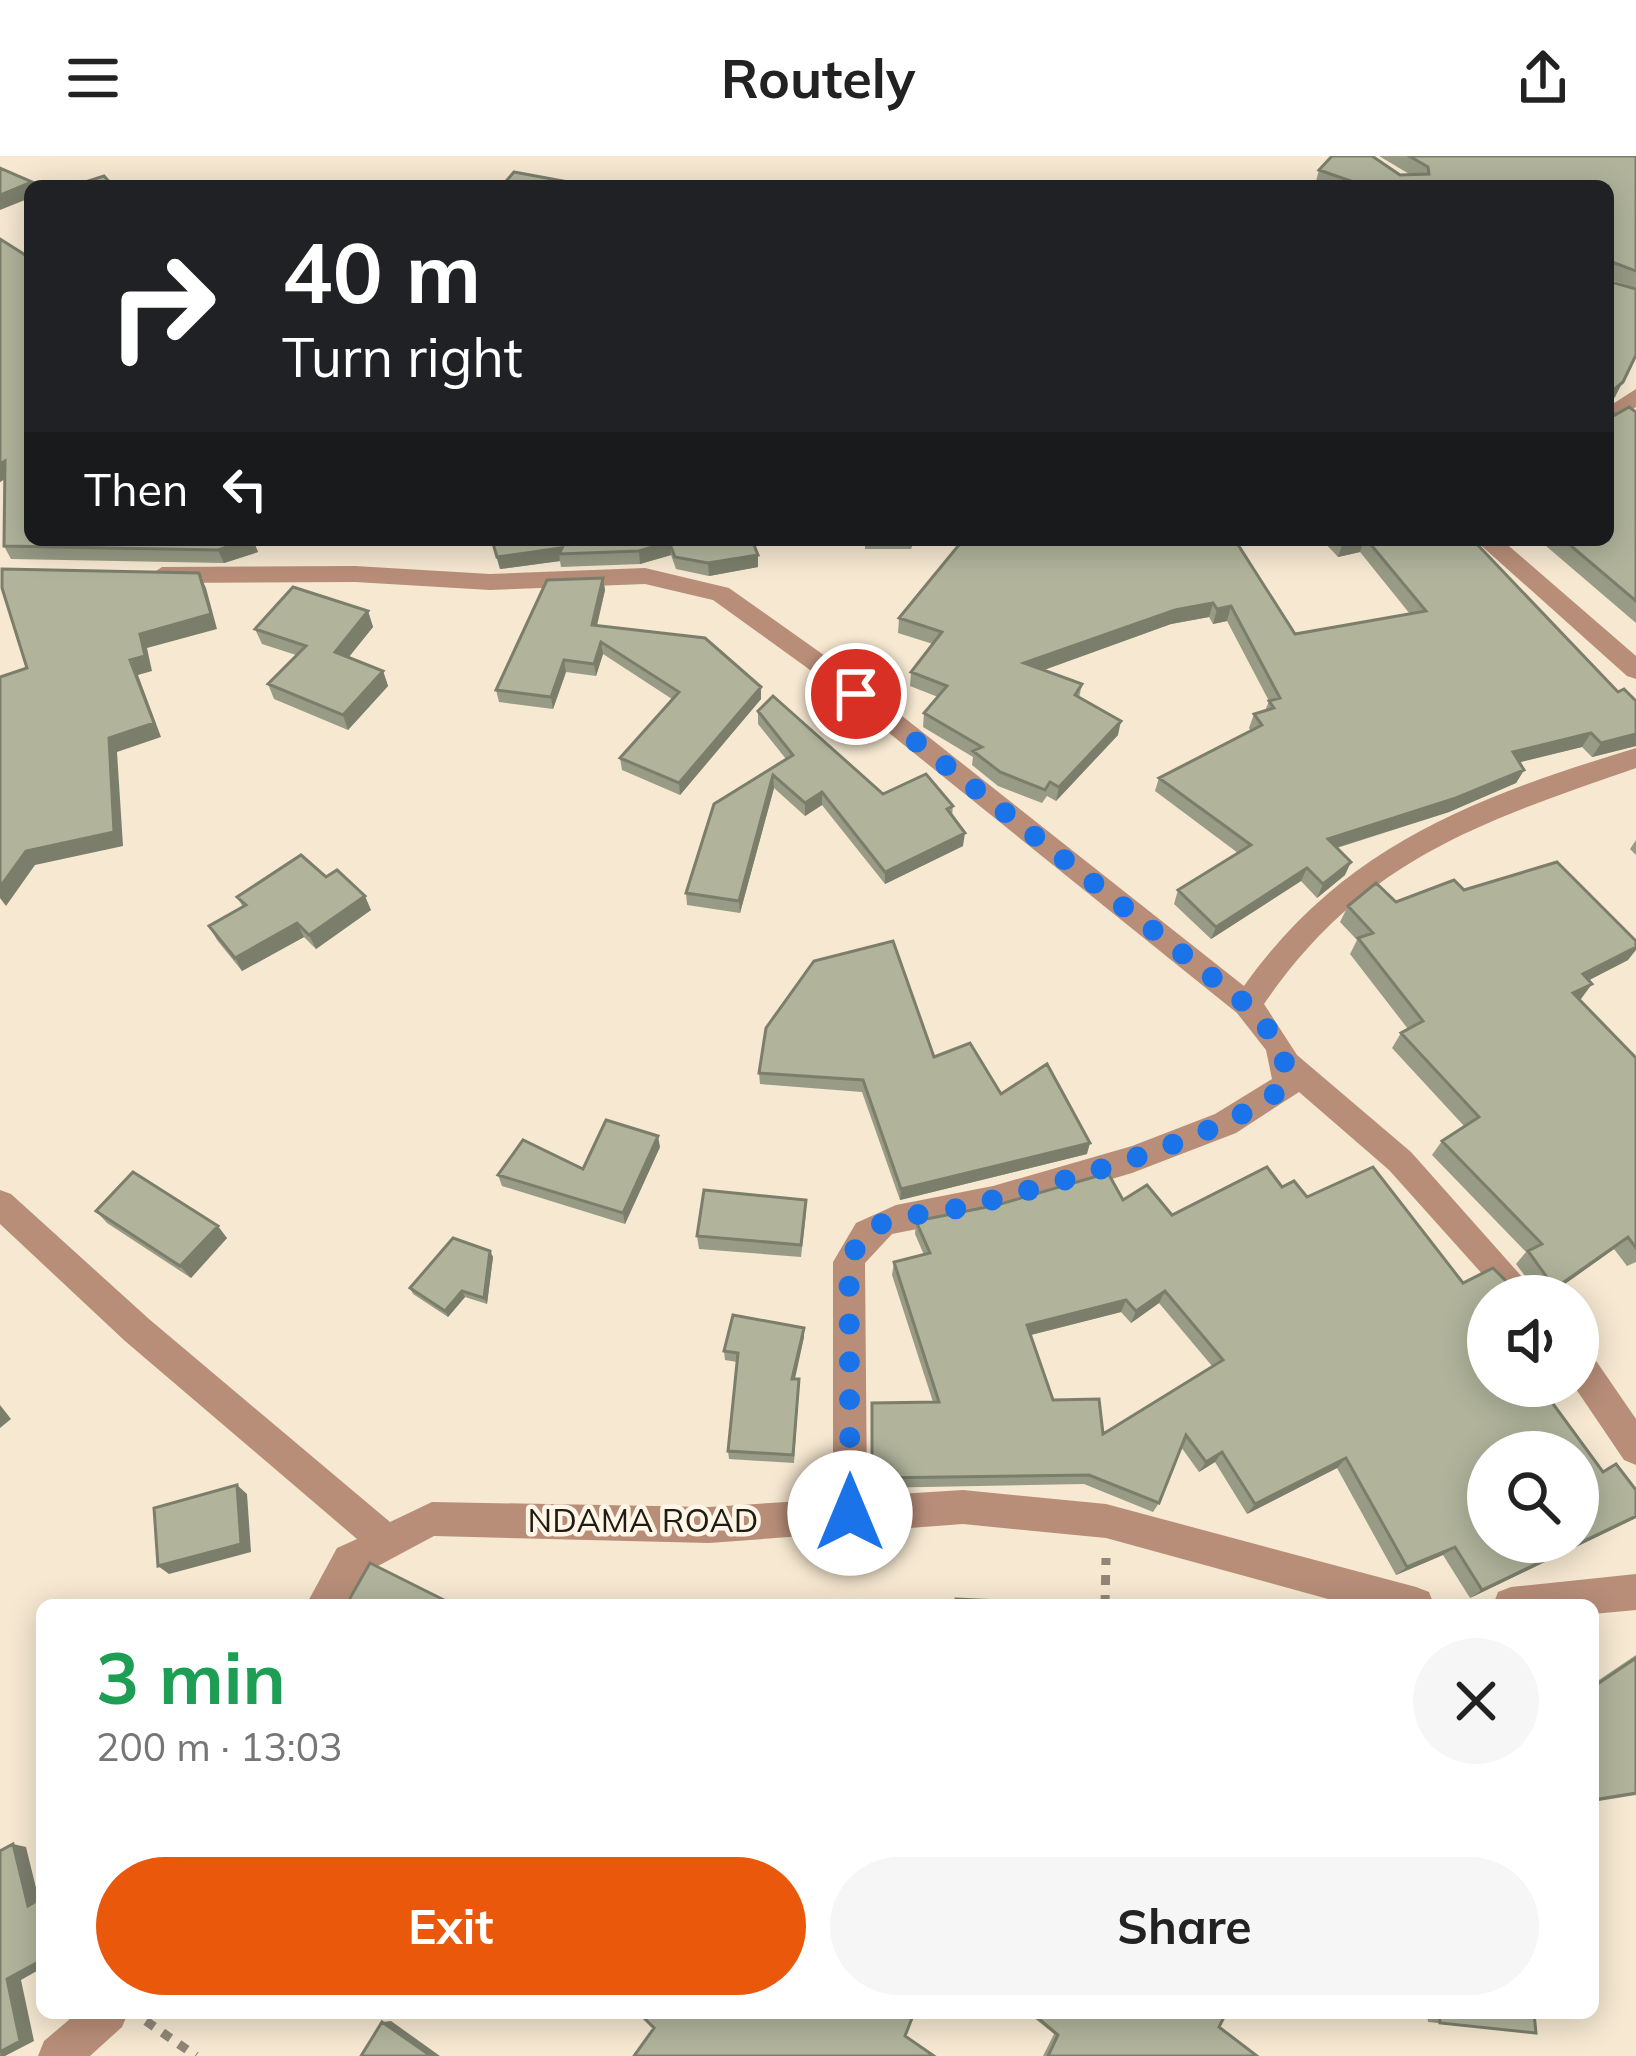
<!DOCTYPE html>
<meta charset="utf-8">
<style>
body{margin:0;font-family:Mulish,sans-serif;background:#f6f6f6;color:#222;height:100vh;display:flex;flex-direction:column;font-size:45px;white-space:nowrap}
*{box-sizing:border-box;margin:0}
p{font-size:39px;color:#767676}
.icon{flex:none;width:66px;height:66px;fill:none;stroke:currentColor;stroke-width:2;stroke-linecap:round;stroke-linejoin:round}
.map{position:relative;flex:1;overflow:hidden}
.sheet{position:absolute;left:36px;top:1443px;width:1563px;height:420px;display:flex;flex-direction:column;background:#fff;border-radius:18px;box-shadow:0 6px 30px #0003}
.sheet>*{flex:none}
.top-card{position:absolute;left:24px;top:24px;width:1590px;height:366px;border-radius:18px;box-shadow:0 6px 30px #0003;background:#202124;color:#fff;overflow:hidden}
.tools{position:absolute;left:1467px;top:1119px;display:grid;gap:24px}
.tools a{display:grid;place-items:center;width:132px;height:132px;border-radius:50%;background:#fff;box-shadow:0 6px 30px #0003;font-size:60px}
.pin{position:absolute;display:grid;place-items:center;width:102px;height:102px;color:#fff;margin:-51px;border:6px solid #fff;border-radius:50%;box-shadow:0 3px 12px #0007}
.me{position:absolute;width:132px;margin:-66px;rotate:0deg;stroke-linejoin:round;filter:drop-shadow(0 0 9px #0008)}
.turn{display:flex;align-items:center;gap:42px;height:252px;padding:0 60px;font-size:54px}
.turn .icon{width:156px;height:156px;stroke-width:2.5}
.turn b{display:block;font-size:84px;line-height:102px}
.then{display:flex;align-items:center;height:114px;padding:0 60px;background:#0003;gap:24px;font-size:45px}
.round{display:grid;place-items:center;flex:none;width:126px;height:126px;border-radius:63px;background:#f6f6f6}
.head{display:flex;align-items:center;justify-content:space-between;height:204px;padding:0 60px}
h1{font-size:72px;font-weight:700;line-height:90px;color:#1e9e55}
.primary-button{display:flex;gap:24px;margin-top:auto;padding:24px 60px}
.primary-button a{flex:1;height:138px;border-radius:72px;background:#ea580c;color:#fff;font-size:48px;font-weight:700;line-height:138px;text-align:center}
.primary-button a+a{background:#f6f6f6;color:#222}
header{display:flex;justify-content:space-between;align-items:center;height:156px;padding:0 60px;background:#fff;font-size:54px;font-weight:700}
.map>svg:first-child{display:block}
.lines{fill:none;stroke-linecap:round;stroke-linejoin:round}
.path{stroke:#918777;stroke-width:9;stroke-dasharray:10 10;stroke-linecap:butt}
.street{fill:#b88e79;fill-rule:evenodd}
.wall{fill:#989b85;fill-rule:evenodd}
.shaded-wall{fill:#7c7e6c}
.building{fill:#b1b49b;stroke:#7c7e6c;stroke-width:3;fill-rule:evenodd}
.route{stroke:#1a73e8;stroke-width:21;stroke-dasharray:0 37.8}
.labels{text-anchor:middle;stroke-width:9;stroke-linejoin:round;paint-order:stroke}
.street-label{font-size:33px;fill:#201b13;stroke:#fff6e8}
</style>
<header><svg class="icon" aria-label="menu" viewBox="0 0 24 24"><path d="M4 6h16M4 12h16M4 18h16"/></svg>Routely<svg class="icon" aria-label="share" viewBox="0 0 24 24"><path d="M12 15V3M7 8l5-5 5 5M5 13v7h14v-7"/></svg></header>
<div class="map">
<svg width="1636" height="1900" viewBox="0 0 1636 1900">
<rect width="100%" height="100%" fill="#f6e8d1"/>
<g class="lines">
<path class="path" d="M1105,1449L1106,1402
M146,1865L196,1900"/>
<path class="street" d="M1636,233V251L1608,269V251Z
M1475,384H1502L1636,500V523L1627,520Z
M355,410L490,418L645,412L729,432L835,507L1244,830C1344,689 1476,641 1636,592V612C1478,667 1363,704 1264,848L1297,899L1411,996L1539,1140H1502L1389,1014L1299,936L1236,977L1132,1017L993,1058L892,1078L865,1107L867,1340L963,1334L1106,1348L1416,1431L1429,1436L1434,1449H1350L1106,1382L963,1368L709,1387L434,1380L363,1418L344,1449H306L337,1392L357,1383L125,1185L0,1068V1034L11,1038L149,1163L390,1366L432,1346L709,1351L833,1343V1106L856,1067L896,1049L993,1030L1132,990L1215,958L1272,923L1266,894L1237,857L817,519L713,444L645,428L490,434L355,426L162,427L150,419L162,411Z
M1578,1191L1590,1196L1636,1263V1309L1624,1304L1574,1230Z
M1636,1418V1454L1593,1458V1449H1493L1498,1436L1511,1431Z
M77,1857H128L122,1871L90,1900H38L44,1885Z"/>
</g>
<path class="wall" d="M1379,0H1636V132L1611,124L1615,241L1611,245V254L1615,259L1636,256V467L1539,384H1608V30L1315,29L1319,14L1411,19Z
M0,83L30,384H253L258,396L224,407L11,403L4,390L5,323L0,326Z
M491,384H752L758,411L709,420L676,413L671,399L640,408L561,411L560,405L500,413Z
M865,384H915L911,393H865Z
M1235,384L1295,478L1410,458L1360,396L1338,401L1322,384H1473L1618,536L1636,545V590L1592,601L1582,591L1519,606L1524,614L1516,627L1449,656L1337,692L1345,719L1317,742L1301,725L1211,783L1174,748L1178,734L1238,697L1155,635L1159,622L1251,575L1249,572L1254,558L1265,555L1269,545L1227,465L1213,468L1209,461L1171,468L1043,514L1082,528L1079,542L1118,579L1056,645L1047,640L1042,647L998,630L972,609L973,601L923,571L924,557L938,541L910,530L911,516L933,488L898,477L899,462Z
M603,422L605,434L597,470L761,543L680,639L622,614L620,602L672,543L603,498L596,520L566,516L553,553L499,546L496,534Z
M368,455L373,471L348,501L383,515L388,530L348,574L274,543L268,528L296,499L262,488L255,473Z
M758,555L883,638L953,650L952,660L963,690L885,728L822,649L805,660L774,632L740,757L687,749L686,737L786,603L758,568Z
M1636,684V699L1630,693Z
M326,721L371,754L316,793L304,781L242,815L217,784L209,770L243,751L237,741Z
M1464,734L1628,804L1589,824L1592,828L1579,843L1636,902V1106L1627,1110L1614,1093L1548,1140H1488V1230L1603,1316L1636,1334V1362L1470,1442L1443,1399L1396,1419L1337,1312L1247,1358L1215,1306L1199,1316L1181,1291L1159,1347L1153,1356L1084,1328L871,1332L872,1247L933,1246L892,1119L894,1106L924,1099L915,1078L916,1065L1123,1044L1172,1059L1282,1031L1307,1041L1463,1127L1514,1133L1534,1132L1516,1108L1526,1096L1432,999L1442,985L1465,971L1392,892L1401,877L1408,873L1350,798L1357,784L1340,766L1348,750L1396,746ZM1159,1147L1212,1210L1103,1278L1053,1244L1030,1179L1121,1156L1131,1167Z
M934,901L1001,938L1087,998L900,1044L862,936L760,928L759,917Z
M660,991L625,1068L502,1030L498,1019L583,1013Z
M96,1055L227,1082L191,1122L107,1067Z
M806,1057L801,1101L699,1093L697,1080Z
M490,1095L493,1101L487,1148L465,1141L448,1161L413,1138L410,1132Z
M804,1172V1181L794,1223L799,1232L794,1307L729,1303L728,1295L737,1206L725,1204L724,1195Z
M1636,1499V1639L1593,1646V1528Z
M1028,1857H1226L1219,1871L1257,1900H1043L1054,1878Z
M1427,1857H1534L1536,1877L1428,1866Z"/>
<path class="shaded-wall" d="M32,26L34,30H30V42L0,54V39Z
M1636,200L1615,241L1608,247V242Z
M5,305L12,318L0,326V308Z
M249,384H253L258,396L224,407L218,394Z
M1354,384H1364L1360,396L1338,401L1343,387Z
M669,386L671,399L640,408L639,395Z
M562,392L559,398L560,405L500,413L497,401Z
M758,399V411L709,420L708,407Z
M199,417L206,432L217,473L147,492L152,515L138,519L161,581L117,596L123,690L35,709L6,750L0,742V731L109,582L140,478Z
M603,422L605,434L594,481L592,469Z
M1213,447L1209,461L1171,468L1022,522L1024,507L1175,454Z
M1231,450L1227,465L1213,468L1217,453Z
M368,455L373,471L341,511L335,496Z
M601,486L603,498L596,520L594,508Z
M564,504L566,516L553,553L551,541Z
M383,515L388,530L348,574L343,559Z
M761,531V543L680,639L679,627Z
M1121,565L1118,579L1056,645L1059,631Z
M1591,577L1582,591L1505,610L1513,596Z
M1636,578V590L1592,601L1601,587Z
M1524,614L1516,627L1449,656L1322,696L1328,683Z
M773,619L774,632L740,757L739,745Z
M822,636V649L805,660V647Z
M965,677L963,690L885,728V716Z
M1351,706L1345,719L1317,742L1323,728Z
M1307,712L1301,725L1211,783L1216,771Z
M365,740L371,754L316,793L309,779Z
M297,767L304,781L242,815L235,802Z
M1636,791V794L1628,804L1572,833L1583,818Z
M1592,828L1581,843L1562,852L1573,837Z
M658,980L660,991L625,1068L623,1057Z
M1090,987L1087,998L900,1044L901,1033Z
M218,1070L227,1082L191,1122L180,1110Z
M1628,1081L1614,1093L1548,1140H1544Z
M490,1095L493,1101L487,1148L484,1142Z
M462,1135L465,1141L448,1161L445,1155Z
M1165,1135L1159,1147L1131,1167L1136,1155Z
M1126,1144L1121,1156L1023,1181L1027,1169Z
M804,1172V1181L793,1232L792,1223Z
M0,1249L11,1263L0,1272Z
M1222,1296L1215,1306L1199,1316L1206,1306Z
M1346,1302L1337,1312L1247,1358L1255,1348Z
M237,1329L247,1338L251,1396L169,1418L158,1410Z
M1636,1360V1362L1470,1442L1482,1434Z
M1455,1391L1443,1399L1396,1419L1407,1411Z
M13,1688L26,1691L39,1744H42V1761L28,1750Z
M42,1804V1812L21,1824L34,1885L5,1900H0L7,1823Z
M391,1865L440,1900H431L382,1866Z"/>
<path class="building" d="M1332,0H1372L1400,19L1429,18L1428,11L1409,0H1636V115L1612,106L1611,126L1636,133V199L1623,226L1611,236V254L1615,259L1629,251L1636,256V445L1564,384H1608V30H1365L1319,14Z
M0,12L32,26L0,39Z
M514,16L590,30H502Z
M104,20L113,30H73Z
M0,83L30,102V384H83V387L94,384H249L218,394L4,390L5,305L0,308Z
M492,384H752L758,399L708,407L675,401L669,386L639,395L559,398L562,392L497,401Z
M963,384H1235L1295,478L1426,455L1367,384H1473L1618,536L1624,533L1636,545V578L1601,587L1591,577L1513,596L1524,614L1456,642L1328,683L1351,706L1323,728L1307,712L1216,771L1178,734L1251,689L1159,622L1262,569L1254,558L1274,552L1269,545L1280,542L1231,450L1217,453L1213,447L1175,454L1024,507L1082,528L1075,539L1121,565L1059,631L1050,626L1045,634L1000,616L973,595L982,591L924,557L947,530L911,516L942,476L899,462Z
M2,413L199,417L211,458L140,478L145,500L130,504L154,567L109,582L114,676L26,695L0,731V521L27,512L2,432Z
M603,422L592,469L705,482L761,531L679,627L620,602L679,536L601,486L594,508L564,504L551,541L496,534L547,424Z
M293,431L368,455L335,496L383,515L343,559L268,528L306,490L255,473Z
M773,540L883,638L926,618L953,650L947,653L965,677L885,716L822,636L805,647L773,619L739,745L686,737L714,648L793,599L758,555Z
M301,699L326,721L337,714L365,740L309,779L297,767L235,802L209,770L246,749L237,741Z
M1557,706L1636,785V791L1583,818L1592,828L1573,837L1636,902V1092L1628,1081L1544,1140H1488V1230H1540L1603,1316L1616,1308L1636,1334V1360L1482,1434L1455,1391L1407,1411L1346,1302L1255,1348L1222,1296L1206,1306L1186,1279L1159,1347L1089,1319L872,1322V1247L939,1246L894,1106L930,1097L916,1065L997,1049L1108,1017L1123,1044L1147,1029L1172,1059L1267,1011L1282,1031L1294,1025L1307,1041L1373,1011L1463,1127L1493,1112L1514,1133L1554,1131L1528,1095L1542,1088L1442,985L1479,961L1401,877L1423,865L1358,782L1373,777L1348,750L1376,727L1396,746L1454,724L1464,734ZM1165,1135L1223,1204L1103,1278L1099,1243L1053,1244L1027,1169L1126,1144L1136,1155ZM1488,1296H1578V1386H1488Z
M893,785L934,901L970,887L1001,938L1047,908L1090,987L901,1033L863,924L759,917L766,872L814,805Z
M606,964L658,980L623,1057L498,1019L523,984L583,1013Z
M133,1016L218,1070L180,1110L96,1055Z
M704,1034L806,1044L801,1089L697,1080Z
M453,1082L490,1095L484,1142L462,1135L445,1155L410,1132Z
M733,1159L804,1172L792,1223H799L793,1299L728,1295L738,1197L724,1195Z
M237,1329L241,1388L158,1410L154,1352Z
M370,1407L454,1449H346Z
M956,1443L1089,1449H956Z
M1636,1502V1637L1593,1644V1531Z
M13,1688L28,1750L38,1744L42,1761V1804L7,1823L20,1885L0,1896V1695Z
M639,1857H914L905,1880L934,1900H634L654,1872Z
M1032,1857H1226L1219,1871L1257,1900H1048L1058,1879Z
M1439,1857H1534L1536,1877L1440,1867Z
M382,1866L431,1900H361Z"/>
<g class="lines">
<path class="route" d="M850,1357L849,1106C856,1091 862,1079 877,1070C900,1058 934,1058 959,1052C1033,1035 1238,979 1286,928C1288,893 1270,875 1247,849L856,538"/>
</g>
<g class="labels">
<g class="street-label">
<text x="643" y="1376">NDAMA ROAD</text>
</g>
</g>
</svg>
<div class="tools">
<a><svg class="icon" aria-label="sound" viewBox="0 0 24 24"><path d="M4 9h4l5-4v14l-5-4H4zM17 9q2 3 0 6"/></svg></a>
<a><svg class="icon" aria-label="search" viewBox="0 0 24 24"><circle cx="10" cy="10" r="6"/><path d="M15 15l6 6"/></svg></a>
</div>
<div class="pin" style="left:856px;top:538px;background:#d93025"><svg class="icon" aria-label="arrive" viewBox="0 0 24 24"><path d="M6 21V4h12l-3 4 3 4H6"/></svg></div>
<svg class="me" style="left:850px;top:1357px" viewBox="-20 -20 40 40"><circle r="19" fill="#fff"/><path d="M0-13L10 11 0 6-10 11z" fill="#1a73e8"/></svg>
<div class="top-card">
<div class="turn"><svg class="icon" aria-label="right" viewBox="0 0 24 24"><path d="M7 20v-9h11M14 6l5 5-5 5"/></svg><div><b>40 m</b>Turn right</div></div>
<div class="then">Then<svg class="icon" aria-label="left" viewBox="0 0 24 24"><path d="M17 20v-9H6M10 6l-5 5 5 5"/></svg></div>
</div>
<section class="sheet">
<div class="head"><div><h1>3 min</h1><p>200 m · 13:03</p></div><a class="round"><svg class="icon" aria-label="close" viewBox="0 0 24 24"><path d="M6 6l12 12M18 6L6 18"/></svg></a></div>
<div class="primary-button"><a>Exit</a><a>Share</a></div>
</section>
</div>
